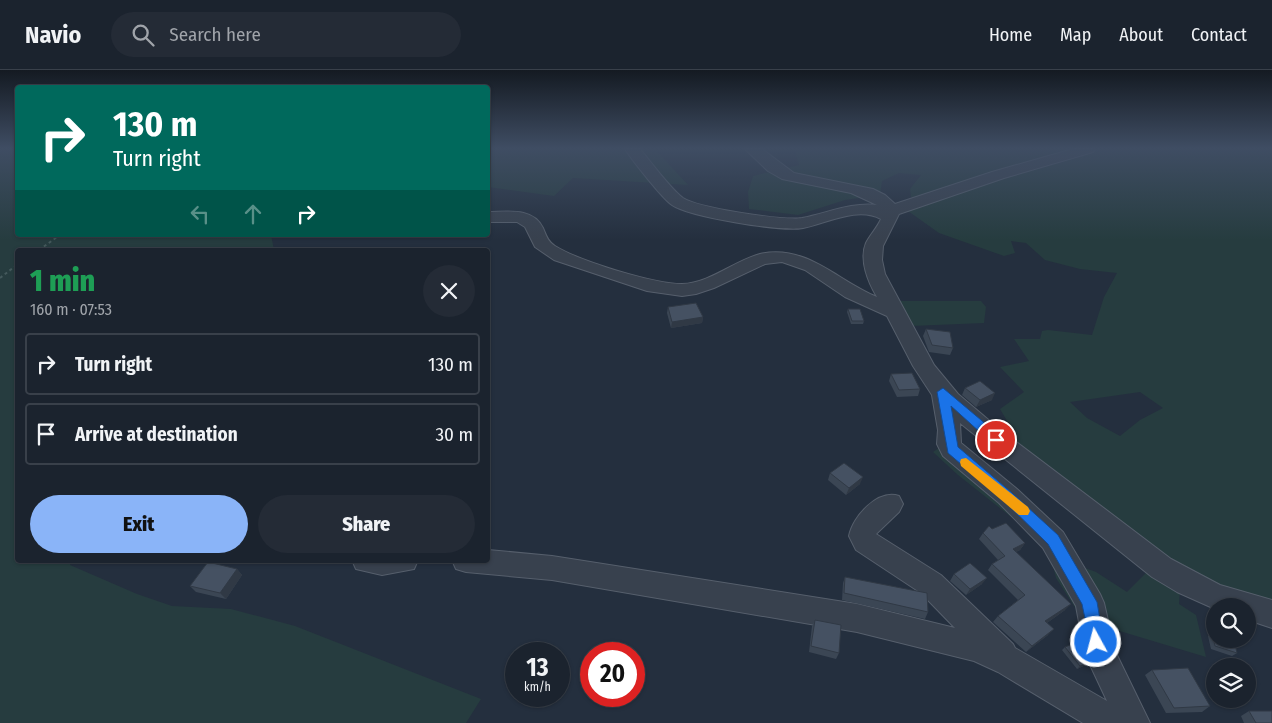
<!DOCTYPE html>
<meta charset="utf-8">
<style>
body{margin:0;font-family:"Fira Sans Condensed",sans-serif;background:#242b36;color:#f1f3f6;height:100vh;display:flex;flex-direction:column;font-size:19px;white-space:nowrap}
*{box-sizing:border-box;margin:0}
p{font-size:16px;color:#a0a4aa}
.icon{flex:none;width:28px;height:28px;fill:none;stroke:currentColor;stroke-width:2;stroke-linecap:round;stroke-linejoin:round}
.map{position:relative;flex:1;overflow:hidden}
.details{position:absolute;left:15px;top:178px;width:475px;height:315px;display:flex;flex-direction:column;background:#1b232e;border-radius:5px;box-shadow:0 1px 4px #0004,0 0 0 1px #39404a}
.details>*{flex:none}
.guide{position:absolute;left:15px;top:15px;width:475px;height:152px;border-radius:5px;box-shadow:0 1px 4px #0004,0 0 0 1px #39404a;background:#00695c;color:#fff;overflow:hidden}
.controls{position:absolute;left:1206px;top:528px;display:grid;gap:10px}
.controls a{display:grid;place-items:center;width:50px;height:50px;border-radius:50%;background:#1b232e;box-shadow:0 1px 4px #0004,0 0 0 1px #39404a;font-size:25px}
.speed{position:absolute;left:505px;top:572px;display:flex;gap:10px;font-size:25px;font-weight:700;text-align:center}
.speed>*{display:grid;place-content:center;width:65px;height:65px;border-radius:50%;background:#1b232e;box-shadow:0 1px 4px #0004,0 0 0 1px #39404a;line-height:1}
.speed small{font-size:12px;font-weight:400}
.speed .limit{border:8px solid #d22;background:#fff;color:#111}
.pin{position:absolute;display:grid;place-items:center;width:42px;height:42px;color:#fff;margin:-21px;border:2px solid #fff;border-radius:50%;box-shadow:0 1px 5px #0007}
.me{position:absolute;width:55px;margin:-28px;rotate:353deg;stroke-linejoin:round;filter:drop-shadow(0 0 4px #0008)}
.turn{display:flex;align-items:center;gap:18px;height:105px;padding:0 15px;font-size:22px}
.turn .icon{width:65px;height:65px;stroke-width:2.5}
.turn b{display:block;font-size:35px;line-height:42px}
.lanes{display:flex;align-items:center;height:48px;padding:0 15px;background:#0003;justify-content:center;gap:25px;direction:ltr}
.lanes .off{opacity:.35}
.round{display:grid;place-items:center;flex:none;width:52px;height:52px;border-radius:26px;background:#242b36}
.summary{display:flex;align-items:center;justify-content:space-between;height:85px;padding:0 15px}
h1{font-size:30px;font-weight:800;line-height:38px;color:#1e9e55}
.primary-button{display:flex;gap:10px;margin-top:auto;padding:10px 15px}
.primary-button a{flex:1;height:58px;border-radius:30px;background:#8ab4f8;color:#111;font-size:20px;font-weight:800;line-height:58px;text-align:center}
.primary-button a+a{background:#242b36;color:#f1f3f6}
ul{padding:0;list-style:none}
li{display:flex;align-items:center;gap:15px;height:62px;margin:0 10px 8px;padding:0 5px;border:2px solid #39404a;border-radius:5px}
li div{flex:1}
li b{display:block;font-size:19px}
li em{font-style:normal}
header{display:flex;align-items:center;gap:30px;box-sizing:border-box;height:70px;padding:0 25px;background:#1b232e;border-bottom:1px solid #39404a}
header strong{font-size:24px}
nav{display:flex;gap:28px;margin-inline-start:auto;font-size:18px}
.search{width:350px;height:45px;background:#242b36;display:flex;align-items:center;gap:12px;box-sizing:border-box;padding:0 18px;border-radius:28px;color:#a0a4aa;font-size:19px}
.map>svg:first-child{display:block}
.green{fill:#263c3f;fill-rule:evenodd}
.lines{fill:none;stroke-linecap:round;stroke-linejoin:round}
.minor-casing{stroke:#565f6c;stroke-width:2}
.path{stroke:#44595c;stroke-width:2;stroke-dasharray:3 3;stroke-linecap:butt}
.minor{fill:#38414e;fill-rule:evenodd}
.wall{fill:#3b4654}
.shaded-wall{fill:#303945}
.building{fill:#455162;stroke:#303945}
.route{fill:#1a73e8;stroke:#114b97}
.slow{fill:#f59e0b}
</style>
<header>
<strong>Navio</strong>
<div class="search"><svg class="icon" aria-label="search" viewBox="0 0 24 24"><circle cx="10" cy="10" r="6"/><path d="M15 15l6 6"/></svg>Search here</div>
<nav><a>Home</a><a>Map</a><a>About</a><a>Contact</a></nav>
</header>
<div class="map">
<svg width="1272" height="653" viewBox="0 0 1272 653">
<rect width="100%" height="100%" fill="#242f3e"/>
<path class="green" d="M0,79H17L18,165H271L274,180H18V490H72L70,495L137,524L172,536L231,539L295,556L481,629L466,653H0Z
M488,79H655L688,115L573,108L554,126L488,117Z
M794,79H1080L992,111L1063,92L1095,79H1272V534L1190,508L1000,366L1009,354L1000,339L1024,322L1000,297L1029,291L1014,269H1040L1042,261L1048,260L1092,265L1104,227L1117,203L1080,199L1045,190L1026,173L1011,171L1015,183L1004,186L939,163L908,141L923,135L911,127L910,119L921,105L899,103L882,111L880,125L845,130L798,145L749,139L748,122L753,106L799,95ZM1140,322L1163,338L1140,350L1120,366L1087,348L1070,332Z
M896,231H981L986,237L984,253L911,256Z
M945,374L963,396L1047,469L1083,530L1087,556L1056,508L1054,500L1058,494L1048,476L958,405L933,382Z
M1077,495L1096,502L1127,522L1148,501L1180,519L1179,534L1196,545L1206,587L1103,556Z"/>
<g class="lines">
<defs>
<path id="minor" d="M625,79H640C651,92 670,118 683,128C698,138 784,151 802,148C828,143 851,132 877,135L851,123L782,109L768,101L745,79H762L794,103L873,119L885,125L895,134L992,102L1073,79H1095L1093,82L1004,108L899,144L883,176L882,190L885,204L934,295L958,324L998,358L1171,489L1220,515L1272,530V558L1248,550V536H1215V539L1177,522L1152,507L960,353L961,373L1017,419L1063,462L1100,524L1104,533L1115,581L1150,653H1083L998,602L974,591L857,562L552,510L466,502L456,499L452,490H488V480L552,486L857,534L955,558L921,523L856,480L849,466C853,446 878,419 899,426L903,434L899,442L876,464L941,505L1013,574L1015,578L1107,631L1085,584L1076,536L1043,478L999,433L943,386L937,374L938,360L932,325L913,296L887,246L845,227L805,200L782,192L765,194L714,218L696,224L682,226L647,221L554,190L535,177L525,157L517,152H488V142C507,142 533,137 543,158C546,165 548,172 555,176C579,191 654,214 682,214C710,213 734,191 760,184C807,174 836,210 877,227C868,212 859,190 866,173C870,165 877,158 881,149C857,136 828,153 803,158C782,162 689,147 672,135C662,128 632,90 625,79Z
M352,490H418L414,499L382,505L356,499Z"/>
</defs>
<use href="#minor" class="minor-casing"/>
<path class="path" d="M39,180L60,165
M0,208L18,194"/>
<use href="#minor" class="minor"/>
</g>
<path class="wall" d="M668,237L703,247L702,253L671,258L667,243Z
M848,239L864,251L863,254H851L847,242Z
M926,259L953,278L950,285L929,282L923,266Z
M891,304L920,319L918,326L897,327L889,311Z
M965,318L992,330L976,337L962,325Z
M830,403L860,414L846,425L828,410Z
M992,459L1025,473L1020,480L1016,482L1065,540L1047,553L1048,565L1026,582L993,552L998,546L1018,530L988,500L992,494L998,490L979,469L983,463Z
M237,499L242,505L226,529L196,522L190,516Z
M954,504L982,514L966,525L950,511Z
M845,507L928,542L925,549L842,530L843,513Z
M815,550L839,583L836,589L809,582L812,556Z
M1212,563L1237,583L1232,586L1211,579L1208,566Z
M1065,577L1088,594L1077,599L1062,580Z
M1152,600L1210,636L1202,642L1166,643L1145,605Z
M1249,641L1272,653H1244L1241,646Z"/>
<path class="shaded-wall" d="M703,247L702,253L671,258L672,252Z
M995,323L992,330L976,337L980,330Z
M863,407L860,414L846,425L849,418Z
M1025,473L1020,480L1009,485L1013,479Z
M237,499L242,505L226,529L220,523Z
M987,508L982,514L966,525L970,519Z
M1071,534L1065,540L1040,558L1045,551Z
M1054,559L1048,565L1026,582L1032,576Z
M1091,592L1088,594L1077,599L1080,596Z"/>
<path class="building" d="M696,233L703,247L672,252L668,237Z
M848,239H860L864,251H852Z
M926,259L950,262L953,278L932,275Z
M912,303L920,319L899,320L891,304Z
M980,311L995,323L980,330L965,318Z
M844,393L863,407L849,418L830,403Z
M1006,453L1025,473L1013,479L1071,534L1045,551L1054,559L1032,576L998,546L1025,525L992,494L1005,486L983,463L989,456L992,459Z
M208,492L237,499L220,523L190,516Z
M970,493L987,508L970,519L954,504Z
M845,507L927,523L928,542L844,523Z
M815,550L841,555L839,583L811,576Z
M1212,563L1215,564V569H1231L1234,570L1237,583L1215,576Z
M1082,570L1091,592L1080,596L1065,577Z
M1188,598L1210,636L1174,638L1152,600Z
M1249,641H1272V653H1256Z"/>
<linearGradient id="sky" x2="0" y2="1"><stop stop-color="#141a22"/><stop offset="0.46" stop-color="#3f4d63"/><stop offset="1" stop-color="#3f4d63" stop-opacity="0"/></linearGradient>
<rect width="1272" height="170" fill="url(#sky)"/>
<path class="route" d="M943,318L1000,366L1002,370L1000,373H992L951,336L958,377L1012,423L1058,465L1097,532L1104,572L1102,577L1096,579L1091,577L1082,534L1048,474L1003,430L948,383L937,322Z"/>
<path class="slow" d="M966,388L1028,437L1030,441L1028,445H1019L961,396L960,392L961,389Z"/>
</svg>
<div class="controls">
<a><svg class="icon" aria-label="search" viewBox="0 0 24 24"><circle cx="10" cy="10" r="6"/><path d="M15 15l6 6"/></svg></a>
<a><svg class="icon" aria-label="layers" viewBox="0 0 24 24"><path d="M12 4l9 5-9 5-9-5zM3 14l9 5 9-5"/></svg></a>
</div>
<div class="speed"><div>13<small>km/h</small></div><div class="limit">20</div></div>
<div class="pin" style="left:996px;top:370px;background:#d93025"><svg class="icon" aria-label="arrive" viewBox="0 0 24 24"><path d="M6 21V4h12l-3 4 3 4H6"/></svg></div>
<svg class="me" style="left:1096px;top:572px" viewBox="-20 -20 40 40"><circle r="17" fill="#1a73e8" stroke="#fff" stroke-width="3"/><path d="M0-11L8 9 0 5-8 9z" fill="#fff"/></svg>
<div class="guide">
<div class="turn"><svg class="icon" aria-label="right" viewBox="0 0 24 24"><path d="M7 20v-9h11M14 6l5 5-5 5"/></svg><div><b>130 m</b>Turn right</div></div>
<div class="lanes"><svg class="icon off" aria-label="left" viewBox="0 0 24 24"><path d="M17 20v-9H6M10 6l-5 5 5 5"/></svg><svg class="icon off" aria-label="ahead" viewBox="0 0 24 24"><path d="M12 20V5M6 11l6-6 6 6"/></svg><svg class="icon" aria-label="right" viewBox="0 0 24 24"><path d="M7 20v-9h11M14 6l5 5-5 5"/></svg></div>
</div>
<section class="details">
<div class="summary"><div><h1>1 min</h1><p>160 m · 07:53</p></div><a class="round"><svg class="icon" aria-label="close" viewBox="0 0 24 24"><path d="M6 6l12 12M18 6L6 18"/></svg></a></div>
<ul>
<li><svg class="icon" aria-label="right" viewBox="0 0 24 24"><path d="M7 20v-9h11M14 6l5 5-5 5"/></svg><div><b>Turn right</b></div><em>130 m</em></li>
<li><svg class="icon" aria-label="arrive" viewBox="0 0 24 24"><path d="M6 21V4h12l-3 4 3 4H6"/></svg><div><b>Arrive at destination</b></div><em>30 m</em></li>
</ul>
<div class="primary-button"><a>Exit</a><a>Share</a></div>
</section>
</div>
